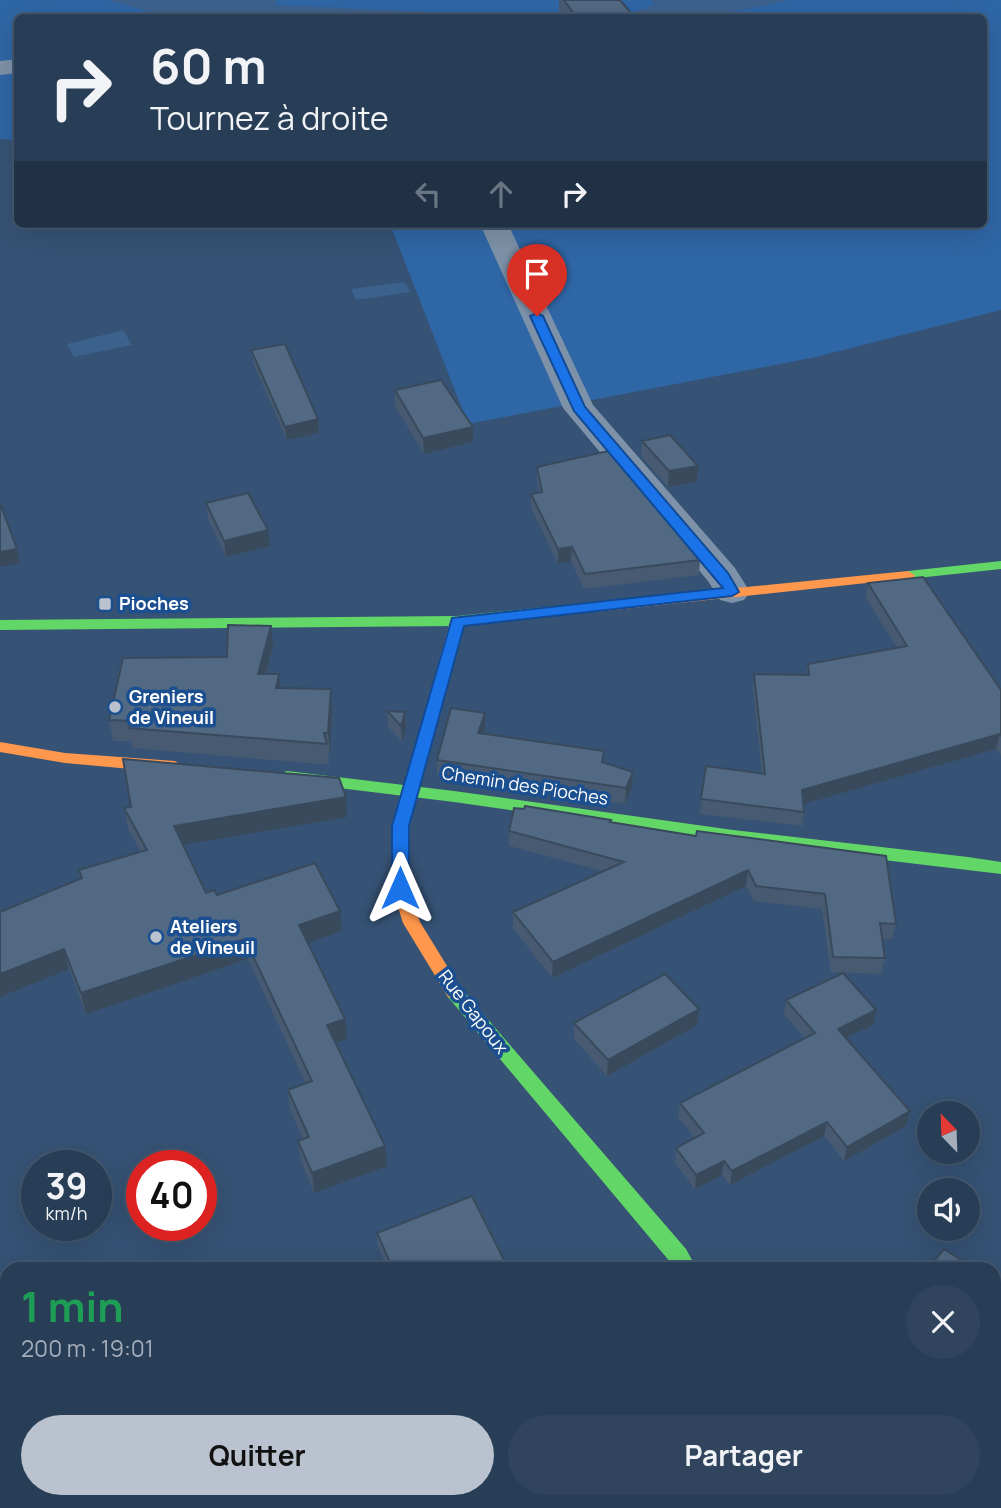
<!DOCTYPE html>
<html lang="fr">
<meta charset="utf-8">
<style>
body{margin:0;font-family:Manrope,sans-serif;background:#30455d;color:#f1f3f6;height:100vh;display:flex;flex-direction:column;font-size:26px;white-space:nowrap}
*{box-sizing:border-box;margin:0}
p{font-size:23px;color:#a5aeba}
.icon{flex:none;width:38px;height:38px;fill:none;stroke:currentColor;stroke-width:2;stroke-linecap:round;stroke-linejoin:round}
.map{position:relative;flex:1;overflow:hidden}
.panel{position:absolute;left:0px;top:1262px;width:1001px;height:247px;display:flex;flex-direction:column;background:#283e57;border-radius:21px 21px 0 0;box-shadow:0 7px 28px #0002,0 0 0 2px #44576d}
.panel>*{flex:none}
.hud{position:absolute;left:14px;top:14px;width:973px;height:214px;border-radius:10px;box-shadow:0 7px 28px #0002,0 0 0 2px #44576d;background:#283e57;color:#f1f3f6;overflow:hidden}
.needle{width:46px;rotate:337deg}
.controls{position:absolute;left:917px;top:1101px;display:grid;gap:14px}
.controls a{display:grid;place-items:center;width:63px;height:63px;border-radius:50%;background:#283e57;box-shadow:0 7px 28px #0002,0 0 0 2px #44576d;font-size:35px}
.speed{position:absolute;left:21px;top:1150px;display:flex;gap:14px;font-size:35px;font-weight:700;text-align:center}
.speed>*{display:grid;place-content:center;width:91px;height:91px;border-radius:50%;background:#283e57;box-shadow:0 7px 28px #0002,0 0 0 2px #44576d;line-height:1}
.speed small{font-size:18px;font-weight:400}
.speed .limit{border:10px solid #d22;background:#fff;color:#111}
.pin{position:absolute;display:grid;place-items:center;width:60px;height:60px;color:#fff;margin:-72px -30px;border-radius:50% 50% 50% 0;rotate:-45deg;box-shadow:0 0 7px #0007}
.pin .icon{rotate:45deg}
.me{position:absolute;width:77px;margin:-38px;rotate:0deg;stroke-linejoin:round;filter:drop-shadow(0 0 5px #0008)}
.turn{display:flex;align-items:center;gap:24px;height:147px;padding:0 21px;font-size:32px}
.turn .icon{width:91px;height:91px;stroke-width:2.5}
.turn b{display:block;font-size:49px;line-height:60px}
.lanes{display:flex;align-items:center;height:66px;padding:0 21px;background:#0003;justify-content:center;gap:35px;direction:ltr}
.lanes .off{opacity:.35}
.round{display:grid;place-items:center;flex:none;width:74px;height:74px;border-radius:37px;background:#30455d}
.headline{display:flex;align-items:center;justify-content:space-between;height:119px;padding:0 21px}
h1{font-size:42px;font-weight:700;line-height:52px;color:#1e9e55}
.cta{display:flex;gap:14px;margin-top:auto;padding:14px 21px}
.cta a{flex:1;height:80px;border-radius:42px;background:#b9c2ce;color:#111;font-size:28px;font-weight:700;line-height:80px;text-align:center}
.cta a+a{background:#30455d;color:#f1f3f6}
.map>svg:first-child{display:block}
.green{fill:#2f66a5}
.water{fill:#3b618d}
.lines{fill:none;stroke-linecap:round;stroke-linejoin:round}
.street{fill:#7d92a8;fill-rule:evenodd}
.fast{fill:#63d668;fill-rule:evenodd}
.slow{fill:#ff974d;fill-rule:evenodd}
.wall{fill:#475a72}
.shaded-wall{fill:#394a5c}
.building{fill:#526984;stroke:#394a5c;stroke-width:2}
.route{fill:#1a73e8;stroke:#114b97;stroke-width:2}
.poi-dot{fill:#b9c2ce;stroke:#1b4f8f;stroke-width:2.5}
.labels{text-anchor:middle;stroke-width:7;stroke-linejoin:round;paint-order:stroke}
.poi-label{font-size:18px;font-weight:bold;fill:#fff;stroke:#1b4f8f;text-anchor:start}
.street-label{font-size:18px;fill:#fff;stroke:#1b4f8f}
</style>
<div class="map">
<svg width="1001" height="1508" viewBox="0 0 1001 1508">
<rect width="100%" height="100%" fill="#365274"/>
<path class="green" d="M0,0H1001V310L816,357L468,424L390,224H984V18H18L17,140L0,139Z"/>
<path class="water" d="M107,0H277L275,5L541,17L171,18Z
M650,0H790L709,17L618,18L655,4Z
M404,282L411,292L356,300L351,289Z
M123,330L132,345L74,357L67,344Z"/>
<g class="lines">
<path class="street" d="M18,59V73L0,75V61Z
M480,224H508L593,405L735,568L750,592L744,600L732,603L720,600L708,581L563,408Z
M754,1502H808L809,1508H755Z"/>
<path class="fast" d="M1001,561V569L908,579L901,575L908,571Z
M595,602L602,607L600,610L457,626L0,630V620L457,616Z
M287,771L454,791L733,830L968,857L1001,862V874L733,842L454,802L281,781L279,777L281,773Z
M454,985L460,987L686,1249L697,1269H676L448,997L445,992L448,987Z"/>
<path class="slow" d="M908,571L915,575L913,578L595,612L588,607L595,602Z
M457,616L464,621L409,826L408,888L420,922L463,992L460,997L454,999L448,997L403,923L392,888L393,826L450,621Z
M0,742L65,753L175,761L183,767L175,773L65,763L0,752Z"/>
</g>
<path class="wall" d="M559,0H620L635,18H563L559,12Z
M251,350L318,419L319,433L287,440L253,363Z
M395,390L473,427V442L424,454L395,406Z
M642,441L698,466L697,482L668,487L641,456Z
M537,467L700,560L699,575L584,589L571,561L558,563L531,508V494L539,492L537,482Z
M206,503L270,546L226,557L208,519Z
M868,583L1001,690V756L996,749L803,804L804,812L802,826L700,814L701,799L762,774L753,689L754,674L806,675L808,664L897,648L866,598Z
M273,646L266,674H279L280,688L331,689L332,709L330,754H328L329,765L133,748L131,741H113L109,720L227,657Z
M387,711L405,712L406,728L402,742L388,727Z
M485,729L483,734L603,763L633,772L632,787L625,804L437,776V760Z
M124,808L347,817L183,845L206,893L217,895L342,931L308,943L345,1019L347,1039L336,1043L385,1146L387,1166L314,1193L301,1161L298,1141L303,1139L290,1110L288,1090L306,1084L248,959L86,1014L69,969L0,997L81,878L79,870L140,851L128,828Z
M611,820V823L696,836L896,924L892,939H882L885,958L881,974L831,972L822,909L754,901L746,886L552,978L513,928V912L602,871L509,846V831Z
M786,1000L873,1025L846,1038L906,1126L844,1161L824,1136L730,1185L722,1175L695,1189L675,1163L676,1148L694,1138L678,1117L680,1103L805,1038L784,1014Z
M699,1009L697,1025L607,1076L574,1039V1023Z
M377,1233L508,1268V1269H388L378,1247Z
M994,1281L1001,1286V1379L994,1374Z
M528,1502H621L625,1508H531Z"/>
<path class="shaded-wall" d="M318,419L319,433L287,440L285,427Z
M473,427V442L424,454L423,438Z
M698,466L697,482L668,487L669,471Z
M268,530L270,546L226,557L224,541Z
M572,547L571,561L558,563V549Z
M17,549L20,563L0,567V552Z
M271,626L273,646L260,694L258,674Z
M279,674L281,694L276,688Z
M331,689L332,709L330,754L328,733Z
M405,712L406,728L402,742L401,726Z
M485,713V729L478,749V733Z
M1000,734L996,749L800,805L802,790Z
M633,772L632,787L625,804L626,788Z
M346,797L347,817L177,846L174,826Z
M748,870L746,886L552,978L553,962Z
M340,911L342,931L301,946L299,925Z
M245,939L248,959L86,1014L81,993Z
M64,949L69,969L0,997V974Z
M699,1009L697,1025L607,1076L608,1060Z
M876,1010L873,1025L835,1043L838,1029Z
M345,1019L347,1039L329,1045L327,1025Z
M910,1111L906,1126L844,1161L847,1147Z
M827,1122L824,1136L730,1185L732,1171Z
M385,1146L387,1166L314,1193L312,1173Z
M724,1161L722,1175L695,1189L696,1175Z"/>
<path class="building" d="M564,0H620L635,18H577Z
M285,344L318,419L285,427L251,350Z
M441,380L473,427L423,438L395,390Z
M670,435L698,466L669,471L642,441Z
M608,451L700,560L585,574L572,547L558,549L531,494L542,492L537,467Z
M248,493L268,530L224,541L206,503Z
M0,503L17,549L0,552Z
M923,577L1001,690V736L1000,734L802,790L804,812L701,799L706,766L765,774L754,674L809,675L808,664L907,646L868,583Z
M228,625L271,626L258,674H279L276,688L331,689L328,733H324L327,744L129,728L131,721L109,720L123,658L227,657Z
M451,708L485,713L478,733L604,751L602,762L633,772L626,788L437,760Z
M387,711L405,712L401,726Z
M123,759L339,778L346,797L174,826L206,893L214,890L217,895L315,863L340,911L299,925L345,1019L327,1025L385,1146L312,1173L298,1141L309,1137L288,1090L312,1081L245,939L81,993L64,949L0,974V912L82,878L79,870L147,850L124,808L131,807Z
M525,806L611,820L610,822L696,836L697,831L886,856L896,924L880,923L885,958L833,957L825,894L756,886L748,870L553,962L513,912L624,862L509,831L514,808L524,809Z
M843,973L876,1010L838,1029L910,1111L847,1147L827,1122L732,1171L724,1161L696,1175L676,1148L704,1133L680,1103L815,1033L786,1000Z
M665,974L699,1009L608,1060L574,1023Z
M472,1196L508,1268L393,1269L377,1233Z
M944,1249L975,1269H928Z
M994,1281L1001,1286V1360L994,1356Z
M73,1502H126L129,1508H61Z
M534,1502H621L625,1508H537Z"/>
<path class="route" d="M537,313L543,316L585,407L728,573L739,592L732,596L464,626L409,826V888L406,892H394L392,888V826L452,618L723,588L574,411L530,316Z"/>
<g class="poi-dot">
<rect x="98" y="597" width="14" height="14" rx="3.5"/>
<circle cx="115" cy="707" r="7"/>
<circle cx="156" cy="937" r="7"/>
</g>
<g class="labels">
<g class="poi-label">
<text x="119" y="610">Pioches</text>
<text x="129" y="703">Greniers<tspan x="129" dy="21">de Vineuil</tspan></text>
<text x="170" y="933">Ateliers<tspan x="170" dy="21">de Vineuil</tspan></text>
</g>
<g class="street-label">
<text transform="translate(525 786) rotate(9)" y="6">Chemin des Pioches</text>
<text transform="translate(473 1012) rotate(52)" y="6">Rue Gapoux</text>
</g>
</g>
</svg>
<div class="controls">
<a><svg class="needle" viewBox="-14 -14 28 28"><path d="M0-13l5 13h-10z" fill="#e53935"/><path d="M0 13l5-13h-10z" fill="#a5aeba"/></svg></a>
<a><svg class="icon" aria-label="sound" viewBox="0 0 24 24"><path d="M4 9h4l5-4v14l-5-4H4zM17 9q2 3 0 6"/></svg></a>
</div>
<div class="speed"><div>39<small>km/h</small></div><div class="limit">40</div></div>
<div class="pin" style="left:537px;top:316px;background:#d93025"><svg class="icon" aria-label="arrive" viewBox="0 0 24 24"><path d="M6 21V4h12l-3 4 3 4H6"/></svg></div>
<svg class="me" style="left:400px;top:888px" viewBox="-20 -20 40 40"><path d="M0-17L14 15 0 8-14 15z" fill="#1a73e8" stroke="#fff" stroke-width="4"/></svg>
<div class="hud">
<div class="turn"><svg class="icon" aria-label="right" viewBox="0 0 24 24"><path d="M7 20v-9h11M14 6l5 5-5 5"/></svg><div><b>60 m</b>Tournez à droite</div></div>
<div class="lanes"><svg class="icon off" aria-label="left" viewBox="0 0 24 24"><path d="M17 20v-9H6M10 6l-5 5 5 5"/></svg><svg class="icon off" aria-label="ahead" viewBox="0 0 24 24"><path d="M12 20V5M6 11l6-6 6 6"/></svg><svg class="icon" aria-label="right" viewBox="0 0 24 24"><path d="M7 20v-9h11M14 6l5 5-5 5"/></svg></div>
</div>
<section class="panel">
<div class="headline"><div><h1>1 min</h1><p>200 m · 19:01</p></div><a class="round"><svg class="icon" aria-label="close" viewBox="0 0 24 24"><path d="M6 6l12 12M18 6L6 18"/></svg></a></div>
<div class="cta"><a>Quitter</a><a>Partager</a></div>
</section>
</div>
